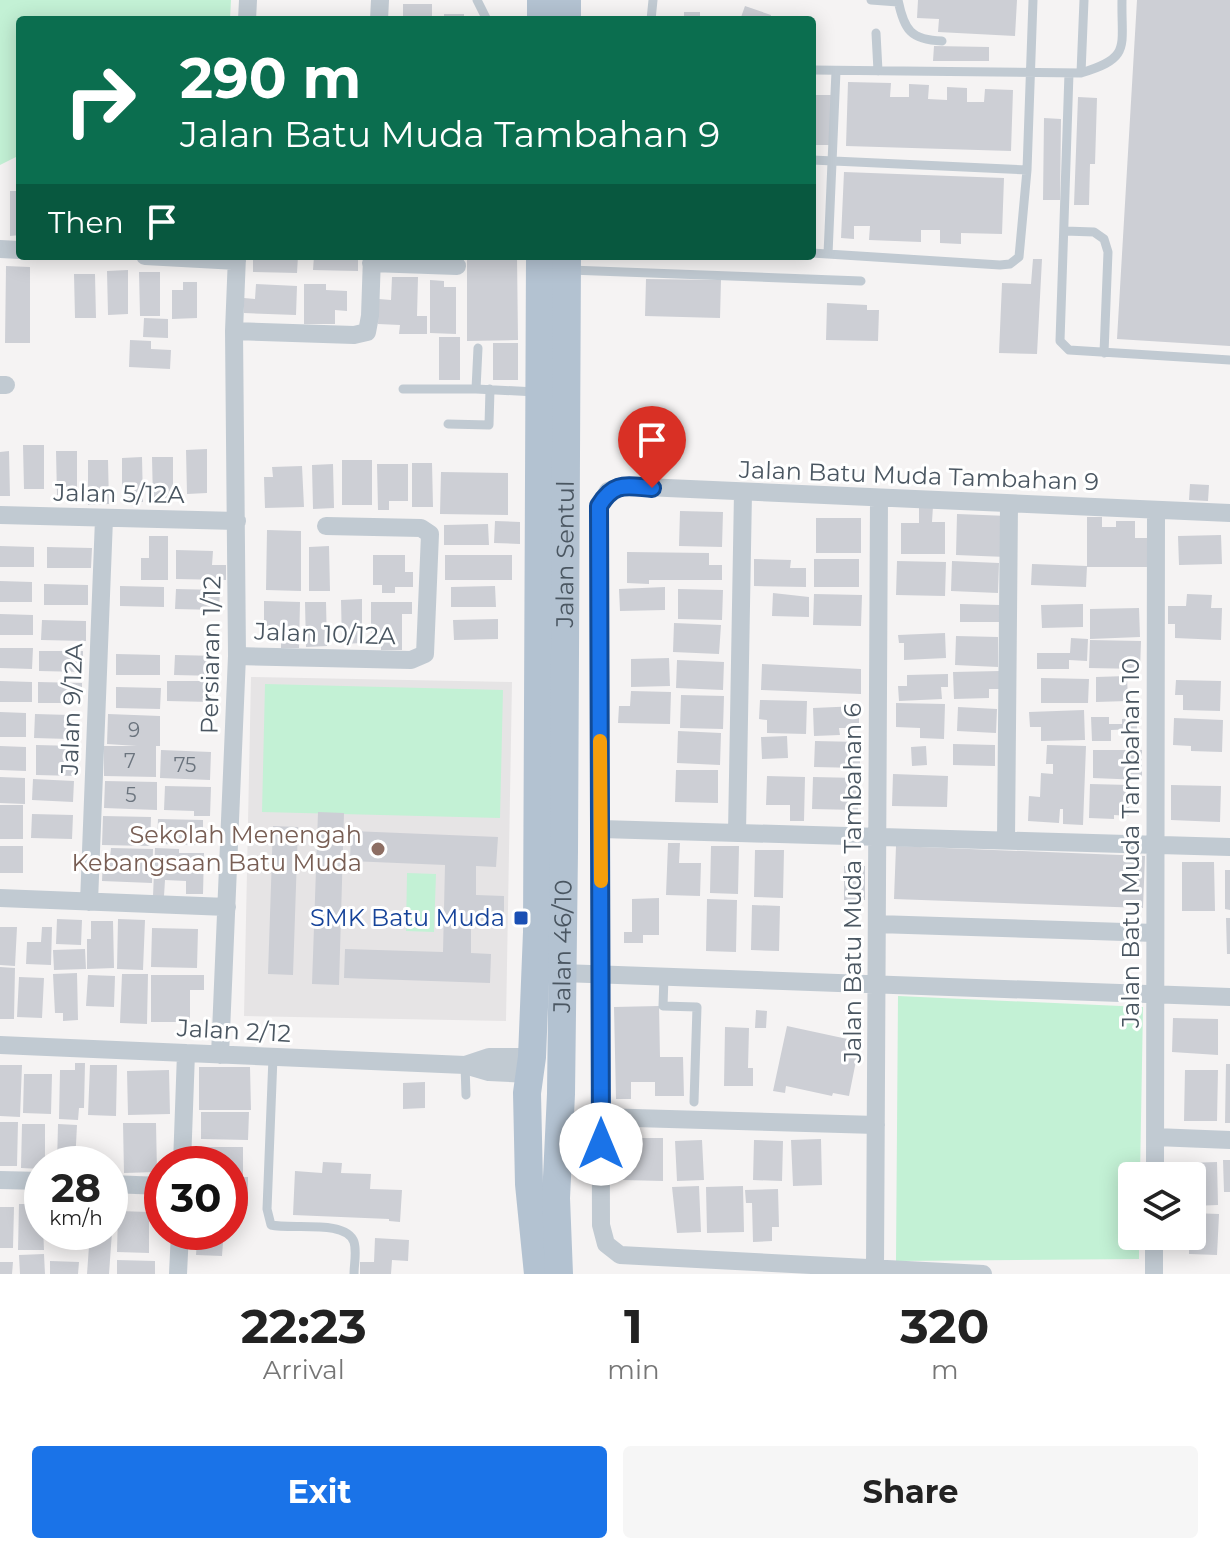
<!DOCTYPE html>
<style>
body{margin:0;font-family:Montserrat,sans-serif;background:#f6f6f6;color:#222;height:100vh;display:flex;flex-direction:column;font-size:30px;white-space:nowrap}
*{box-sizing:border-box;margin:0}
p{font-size:26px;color:#767676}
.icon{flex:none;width:44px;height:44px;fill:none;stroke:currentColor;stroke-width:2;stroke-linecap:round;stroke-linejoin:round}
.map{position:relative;height:1274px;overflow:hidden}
.sheet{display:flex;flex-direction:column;background:#fff;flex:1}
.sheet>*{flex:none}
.top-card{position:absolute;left:16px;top:16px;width:800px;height:244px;border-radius:8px;box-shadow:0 4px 20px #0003;background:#0b6e4f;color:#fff;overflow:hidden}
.tools{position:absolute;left:1118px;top:1162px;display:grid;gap:16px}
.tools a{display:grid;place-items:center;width:88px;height:88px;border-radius:8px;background:#fff;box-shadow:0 4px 20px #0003;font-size:40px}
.speed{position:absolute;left:24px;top:1146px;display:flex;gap:16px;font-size:40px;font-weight:700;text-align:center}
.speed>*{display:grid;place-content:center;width:104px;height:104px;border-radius:50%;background:#fff;box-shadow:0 4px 20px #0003;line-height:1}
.speed small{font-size:20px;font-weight:400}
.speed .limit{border:12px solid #d22;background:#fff;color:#111}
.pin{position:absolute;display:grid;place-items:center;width:68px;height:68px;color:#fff;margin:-82px -34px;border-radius:50% 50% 50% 0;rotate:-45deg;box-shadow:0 0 8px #0007}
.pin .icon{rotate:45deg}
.me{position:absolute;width:88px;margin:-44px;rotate:0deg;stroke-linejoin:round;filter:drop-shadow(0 0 6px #0008)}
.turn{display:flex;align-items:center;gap:28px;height:168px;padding:0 32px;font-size:36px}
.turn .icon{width:104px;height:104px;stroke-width:2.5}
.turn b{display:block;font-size:56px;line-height:68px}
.then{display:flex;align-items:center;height:76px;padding:0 32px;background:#0003;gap:16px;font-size:30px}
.eta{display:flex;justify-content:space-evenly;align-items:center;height:136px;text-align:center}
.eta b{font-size:48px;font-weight:700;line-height:56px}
.button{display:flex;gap:16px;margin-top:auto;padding:16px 32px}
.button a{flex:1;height:92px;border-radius:8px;background:#1a73e8;color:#fff;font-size:32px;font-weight:700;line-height:92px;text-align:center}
.button a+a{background:#f6f6f6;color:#222}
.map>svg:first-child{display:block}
.education{fill:#e6e4e5}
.green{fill:#c3f1d5}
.building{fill:#cdcfd5}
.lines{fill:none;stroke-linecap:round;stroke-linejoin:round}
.lane{stroke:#c1cad2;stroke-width:9}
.street{stroke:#c1cad2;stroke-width:18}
.primary{stroke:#b3c2d1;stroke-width:28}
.route-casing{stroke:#114b97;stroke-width:20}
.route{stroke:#1a73e8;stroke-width:14}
.slow{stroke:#f59e0b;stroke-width:14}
.education-dot{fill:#8d6e63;stroke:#fff;stroke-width:3}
.transit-dot{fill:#1a4fb4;stroke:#fff;stroke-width:3}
.labels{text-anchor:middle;stroke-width:6;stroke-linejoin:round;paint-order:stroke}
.number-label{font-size:20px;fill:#6b747e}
.street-label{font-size:24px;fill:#4a5661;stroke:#fff}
.education-label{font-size:24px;fill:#785e54;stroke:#fff;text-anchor:end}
.transit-label{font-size:24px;fill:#164399;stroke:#fff;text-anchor:end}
</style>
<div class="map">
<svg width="1230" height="1274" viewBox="0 0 1230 1274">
<rect width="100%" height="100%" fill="#f5f3f3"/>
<path class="education" d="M251,677L512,682L506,1021L244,1016Z"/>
<path class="green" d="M0,0H231L230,20H20V155L0,165Z
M265,684L503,690L500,818L262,812Z
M407,873L436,874L434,932L406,931Z
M898,996L1143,1007L1140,1176H1132V1236H1139V1259L896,1261Z"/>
<path class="building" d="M918,0H1017L1015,36L938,32L939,19L917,18Z
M1137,0H1230V346L1117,339Z
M403,4H432V20H403Z
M745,6L771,15L770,20H740Z
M684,12H700V20H684Z
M444,14H464V20H444Z
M934,46L989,47V61H933Z
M848,82L891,83L890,97H909V84L929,85L928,99L947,100V87L967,88V102H984L985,89L1013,90L1011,151L846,146Z
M812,95H833L832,145H812Z
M1078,97L1097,98L1095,164H1090L1089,205H1074Z
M1044,118L1061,119L1060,200H1043Z
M844,172L1004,178L1002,234L961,233V244L940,243V230H921V242L869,240L870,226H854V239L841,238Z
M10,191H20V235L10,236Z
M253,256H298L297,273L253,272Z
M314,256H358V271L313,270Z
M467,256H517L518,340L467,341Z
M1033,259H1042L1037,354L999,353L1002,283L1031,284Z
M6,266L30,267V343H5Z
M128,270V314L108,315L107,271Z
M139,272H160V316H140Z
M74,274H95L96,318H75Z
M392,277H418L417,316H427V334H399L400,325L378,324L379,299L391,300Z
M646,279L721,280L720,318L645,316Z
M430,280L444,281V287H456V334L430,333Z
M183,282H197V318L172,319V290H183Z
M256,284L297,286L296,315L244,313V298L255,299Z
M304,284H326V290L347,291V311L335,310V324H304Z
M827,303L867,305V310H879L878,341L826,340Z
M144,318L168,319V338L143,337Z
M439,337H460V380H439Z
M130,340L151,341V349L171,350L170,369L129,367Z
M493,343H518V380H493Z
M23,445H44V489H24Z
M207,449V493L187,494L186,450Z
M9,451L10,496H0V452Z
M56,451H77V495H57Z
M142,457L143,502H122V458Z
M152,457H173V501H153Z
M88,460H108L109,504L88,505Z
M342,460H372V505H342Z
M412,463H432L433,507H412Z
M333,464L334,508L313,509L312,465Z
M377,464H408V501H389V510H378Z
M302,466L304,507L265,508L264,477H273L272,467Z
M441,472L508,473V515L440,514Z
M1190,484L1209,485L1208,501L1189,500Z
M919,506H933L932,522H945V554H901V523H919Z
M680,511L723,512L722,547L679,546Z
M957,514L1008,516L1006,557L956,555Z
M1087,517H1102V527H1116V521H1135V538H1149V567H1087Z
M816,518H861V553H816Z
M495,521L520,522V544L494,543Z
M488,524L489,545H444V525Z
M267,530L301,531V591L266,590Z
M1221,535L1222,564L1179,565L1178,536Z
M149,536H168V580H141V558H149Z
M0,546L34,547V567H0Z
M329,546L330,591H309V547Z
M47,547L92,548L91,568H47Z
M176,550L213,551L212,565H226V580L176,579Z
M627,552L709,553V565H722V580H649V584L627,583Z
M373,555H405V572H413V587H395V593H382V585H373Z
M445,555H512V580H445Z
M754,559L791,560L790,568H806V587L754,586Z
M814,559H859V587H814Z
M897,561L946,562L945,596L896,595Z
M952,561L999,563L998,593L951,591Z
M1032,564L1087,566L1086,587L1031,585Z
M0,581L32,582V602H0Z
M44,584L88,585V605H44Z
M120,586L164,587V607L120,606Z
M495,586L496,607H451V587Z
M665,587V610L620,611L619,589Z
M176,589L220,590L219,610L175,609Z
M678,589L723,590L722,620L678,619Z
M773,593L809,597V617L772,616Z
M814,594L862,595L861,626L813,625Z
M1187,594L1212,595L1211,608H1222L1221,640L1175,638V624H1168V606H1186Z
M362,599V643L342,644L341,600Z
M264,601L300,602L299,648H281V630H264Z
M305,602H326L327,646L306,647Z
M371,602H412V614H402V650H381V638H371Z
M960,604L1000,605V622H960Z
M1083,604V627L1042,628L1041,605Z
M1139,608L1140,637L1090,639V609Z
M0,614L33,615V635H0Z
M498,619V639L454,640L453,620Z
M42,620L86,621V641L41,640Z
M674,623L721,625L719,654L673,652Z
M945,633L946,658L904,660V643H899L898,635Z
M956,636L998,637V667L955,665Z
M1071,638L1088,639L1087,661L1069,660V669H1037V653H1070Z
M1090,640L1141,641L1140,669L1089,668Z
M0,648H33L32,669L0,668Z
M39,651H83V672L39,671Z
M116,654L160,655V675H116Z
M175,655L219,656V676L174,675Z
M669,658L670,686L631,687V659Z
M677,660L724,662L723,690L676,688Z
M762,664L861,669V694L761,690Z
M1000,671V689H989V698L954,699L953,672Z
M948,674V687H941L942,699L899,701L898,686H907V675Z
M1127,676L1128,701L1096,702V677Z
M1041,678L1089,679L1088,703H1041Z
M1176,680L1221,681L1220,711L1183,710V695H1175Z
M0,681L32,682V702H0Z
M167,681H211V702L167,701Z
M38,682L82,683V703H38Z
M116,687L161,688L160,709L116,708Z
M631,691L671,692L670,724L618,723L619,706H630Z
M681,695L724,696L723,729L680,728Z
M760,700L807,701L806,734L767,733V720L759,719Z
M896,703L945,704L944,739L920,738V728L896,727Z
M859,706V728H839L840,735L814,736L813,708Z
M958,707L997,709L996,733L957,731Z
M1084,710L1085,740L1041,741V727H1030L1029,712Z
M0,712L26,713V737H0Z
M35,714L70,715L69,739L34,738Z
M108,714L160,716V746H156V777L104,776V746H137L107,744Z
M1091,717H1109V724H1122V719L1137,718V729L1111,730V741H1092Z
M1174,718L1223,720L1222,752L1191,751V746L1173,745Z
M678,731L721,733L720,765L677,763Z
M787,736L788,758L762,759L761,737Z
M815,741L860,742V768L814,767Z
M953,744L995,745V766L953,765Z
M36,745L76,746V776L36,775Z
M1047,745L1086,746L1083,825L1063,824V809H1060L1059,823L1028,821L1029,796L1040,797L1041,773L1053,774V764H1046Z
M0,746L26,747V771L0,770Z
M926,746L927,765L912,766L911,747Z
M161,750L211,752L210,780L160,778Z
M1093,750H1142V780L1093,778Z
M676,770H718V803L675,802Z
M893,774L948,776L947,807L892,806Z
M767,776L805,777L804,821H790V805H766Z
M0,777L25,778V804L0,803Z
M813,777L858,778V810L812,809Z
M33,779L74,781L73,802L32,800Z
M105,781L157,782V810L104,808Z
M1090,784L1130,785L1129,816L1114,815V819L1089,818Z
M1171,785L1221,786L1220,822L1171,820Z
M165,786L211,787L210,816H194V811L164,810Z
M0,805H23V839H0Z
M318,812L344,813L339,985L312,984Z
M32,814L73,815L72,839L31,838Z
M103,816L151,817L150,846L102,845Z
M158,819L203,820V829H211L210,845L157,844Z
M273,826L298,827L293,975L268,974Z
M351,831L498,837L496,867L476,866V895L504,896V922L471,920V953L491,954L490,983L344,978L345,949L443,952L445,865L350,861Z
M668,843H680L679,863H701L700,896L666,895Z
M0,846H23V873H0Z
M711,846H739L738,894L710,893Z
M896,846L1145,856L1143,908L894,899Z
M111,848L153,849L152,883L102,881L103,858H110Z
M155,848L179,849V853H204L203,894H186V881L165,880L164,896H153Z
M755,850H784L783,898L754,897Z
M1182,862H1214L1215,911H1182Z
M844,866H865V900H844Z
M1225,870H1230V910L1225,909Z
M659,898V935H643V943H624V932H632V899Z
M707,899L737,900L736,952L706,951Z
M752,905L780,906L779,951L751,950Z
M1226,918H1230V954H1227Z
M57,919L82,920L81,945L56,944Z
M118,919L145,920L143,970L117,969Z
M91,921H113L114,968L87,969V939H91Z
M0,927H17L15,966L0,965Z
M42,927H52L51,965L26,964L27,942H41Z
M152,928L198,929L197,968L151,967Z
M85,949L86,969L54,970L53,950Z
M0,967L15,968L14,1019H0Z
M77,973L78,1020L63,1021V1013H55L53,974Z
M122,974H148L147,1024L120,1023Z
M88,975L115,976L114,1007L86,1006Z
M151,975H204V990H190V1022H151Z
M19,977L44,978L42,1018L17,1017Z
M659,1006L660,1057H683L684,1096H655V1082H631V1099H616L614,1007Z
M756,1010L767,1011L766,1028H755Z
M1173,1018L1218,1019V1055L1172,1052Z
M787,1026L852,1040L848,1054L857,1056L849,1096L833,1093L832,1096L786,1086L785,1093L773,1091Z
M725,1027L749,1028L748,1068H753V1086H724Z
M75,1063H85L84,1108H79L78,1120L59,1119L60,1070H75Z
M1226,1064H1230V1123H1225Z
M0,1065H22L20,1117L0,1116Z
M90,1065H117L116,1116L88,1115Z
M199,1067H250L251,1110H199Z
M169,1070L170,1114L128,1115L127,1071Z
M1185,1070H1218L1217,1121H1184Z
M24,1074H52L51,1114L23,1113Z
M425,1082V1108L403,1109V1083Z
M201,1112H249L248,1140L201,1139Z
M0,1122H18L17,1166H0Z
M123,1123H156L157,1172L124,1173Z
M22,1124H45V1164H42V1169L21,1168Z
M58,1124L77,1125L75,1164H57Z
M633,1138H663V1181L623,1180V1158H633Z
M821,1139L822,1185L793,1186L791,1140Z
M702,1140L704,1180L677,1181L675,1141Z
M754,1140L783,1141L782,1181L753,1180Z
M206,1147H243V1177H248V1206H230V1164H198V1161H206Z
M1223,1160H1230V1192H1224Z
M323,1162L342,1163L341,1173L371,1174L370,1189L402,1190L400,1222L389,1221V1219L293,1215L295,1171L322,1173Z
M1217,1162L1218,1205L1192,1206V1176H1185V1163Z
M699,1186L701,1232L677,1233L672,1187Z
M743,1186L744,1232L707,1233L706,1187Z
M778,1189L779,1227H772V1241L753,1242L752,1203H746L745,1190Z
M19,1204H42L44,1250H18Z
M0,1207H14L13,1248H0Z
M118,1211L149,1212V1253L117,1252Z
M1192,1213L1219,1214L1217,1255L1189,1254V1239H1181V1236H1192Z
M90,1232H112L109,1274H87Z
M189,1232H208V1241L223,1242L222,1256L196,1255L197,1240L190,1241Z
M375,1238L409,1240L408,1261L392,1260L391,1274H360V1262H374Z
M44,1254L45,1274H20L19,1255Z
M117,1260L155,1261V1274H117Z
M50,1261L79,1262L78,1274H50Z
M0,1262H13L12,1274H0Z"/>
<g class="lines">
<path class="lane" d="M477,0L487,20
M871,0L898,2
M898,0C904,30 911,40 942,41
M651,20L653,0
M876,33L878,71
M812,70L1081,73C1132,58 1121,47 1122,0
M1069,73L1060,341L1069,350L1230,360
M1081,73L1084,0
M812,160L1027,170
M1065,231L1094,232L1104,239L1108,252L1104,353
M812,253L1000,265L1010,264L1019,257L1027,170L1033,0
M828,254L836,71
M570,270L861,281
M478,348L476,389L536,392
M403,389H476
M448,424L489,425L490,389
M664,977L663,1006L697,1007L694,1102
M273,1057L267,1209L271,1225C292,1230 346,1219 354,1242C357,1252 354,1264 354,1274
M465,1065L466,1095"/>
<path class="street" d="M247,20L248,0
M379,20L380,0
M0,249L20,250
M145,256L237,261
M371,263L457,266
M234,331L354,335L367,332L370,316L372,256
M0,385H6
M0,515L237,521
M237,656L411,660L425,654L430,534L421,528L326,526
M601,829L1230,847
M737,833L743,492
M1006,840L1009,504
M0,898L227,907
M89,902L104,519
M877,924L1155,933
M562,973L1230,997
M0,1045L465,1065L489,1072L530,1074
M220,1055L237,656L234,331L237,256
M465,1065L489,1057H532
M600,1117L876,1125
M1155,1137L1230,1140
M182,1164L186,1053
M1155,1176L1156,510
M0,1180L42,1181
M110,1184L162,1186
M875,1268L879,498
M178,1274L180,1232
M983,1274L620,1255L606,1244L601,1225L599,506L608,491L622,486L1230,513
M1154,1274V1236"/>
<g class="primary">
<path d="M541,20V0"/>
<path d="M567,20V0"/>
<path d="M538,1274L529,1184L527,1093L532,1057L537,932L540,256"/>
<path id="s1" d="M559,1274L556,1198L561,1094L564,851L567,256"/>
</g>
</g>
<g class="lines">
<defs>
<path id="route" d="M601,1144L599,506C614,481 626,486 652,488"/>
</defs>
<use href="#route" class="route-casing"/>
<use href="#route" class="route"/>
<path class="slow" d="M600,741L601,881"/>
</g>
<circle class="education-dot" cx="378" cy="849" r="8"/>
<rect class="transit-dot" x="513" y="910" width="16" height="16" rx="4"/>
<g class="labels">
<g class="number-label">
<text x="134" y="737">9</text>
<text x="130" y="768">7</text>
<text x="185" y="772">75</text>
<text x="131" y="802">5</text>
</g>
<g class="street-label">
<text transform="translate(919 476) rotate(2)" y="8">Jalan Batu Muda Tambahan 9</text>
<text transform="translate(119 494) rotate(1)" y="8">Jalan 5/12A</text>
<text dy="8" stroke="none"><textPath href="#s1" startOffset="720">Jalan Sentul</textPath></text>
<text transform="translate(325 634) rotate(2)" y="8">Jalan 10/12A</text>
<text transform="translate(211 655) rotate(-89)" y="8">Persiaran 1/12</text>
<text transform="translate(72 709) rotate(-88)" y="8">Jalan 9/12A</text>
<text transform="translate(1131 843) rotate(-90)" y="8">Jalan Batu Muda Tambahan 10</text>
<text transform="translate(853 883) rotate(-90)" y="8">Jalan Batu Muda Tambahan 6</text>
<text dy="8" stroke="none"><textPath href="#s1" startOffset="328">Jalan 46/10</textPath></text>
<text transform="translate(234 1031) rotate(3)" y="8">Jalan 2/12</text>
</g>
<g class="education-label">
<text x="362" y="843">Sekolah Menengah<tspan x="362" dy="28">Kebangsaan Batu Muda</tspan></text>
</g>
<g class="transit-label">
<text x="505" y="926">SMK Batu Muda</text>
</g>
</g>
</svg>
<div class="tools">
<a><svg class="icon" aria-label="layers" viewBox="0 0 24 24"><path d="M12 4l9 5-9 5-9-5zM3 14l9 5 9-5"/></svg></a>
</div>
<div class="speed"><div>28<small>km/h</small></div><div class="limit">30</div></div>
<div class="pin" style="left:652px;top:488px;background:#d93025"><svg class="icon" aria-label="arrive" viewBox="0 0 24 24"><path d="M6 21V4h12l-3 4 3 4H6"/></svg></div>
<svg class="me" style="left:601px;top:1144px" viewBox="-20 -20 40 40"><circle r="19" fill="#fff"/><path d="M0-13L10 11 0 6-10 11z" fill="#1a73e8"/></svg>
<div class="top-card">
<div class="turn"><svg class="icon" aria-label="right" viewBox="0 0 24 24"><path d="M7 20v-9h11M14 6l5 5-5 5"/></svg><div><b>290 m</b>Jalan Batu Muda Tambahan 9</div></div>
<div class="then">Then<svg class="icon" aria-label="arrive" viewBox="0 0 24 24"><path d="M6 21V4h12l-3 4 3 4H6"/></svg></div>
</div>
</div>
<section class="sheet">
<div class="eta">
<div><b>22:23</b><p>Arrival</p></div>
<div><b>1</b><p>min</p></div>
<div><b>320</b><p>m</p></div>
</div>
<div class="button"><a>Exit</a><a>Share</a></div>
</section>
